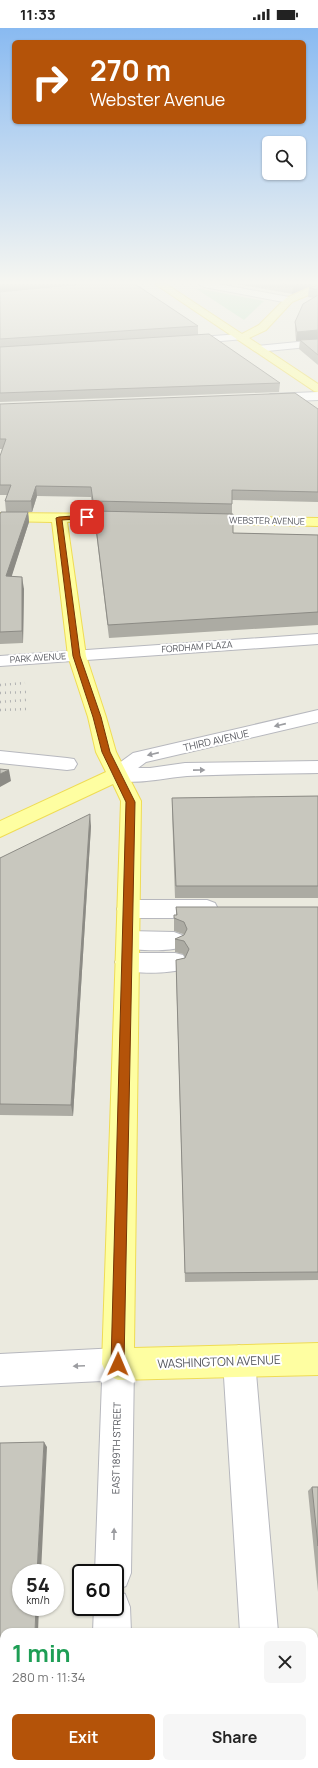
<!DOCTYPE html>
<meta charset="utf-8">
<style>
body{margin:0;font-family:Manrope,sans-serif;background:#f6f6f6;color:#222;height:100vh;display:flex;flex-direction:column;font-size:15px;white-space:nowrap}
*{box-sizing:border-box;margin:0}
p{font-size:13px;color:#767676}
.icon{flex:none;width:22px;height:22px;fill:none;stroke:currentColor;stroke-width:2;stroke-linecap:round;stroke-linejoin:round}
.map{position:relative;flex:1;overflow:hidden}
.panel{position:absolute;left:0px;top:1600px;width:318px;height:140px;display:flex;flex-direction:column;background:#fff;border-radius:12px 12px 0 0;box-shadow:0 1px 3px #0004}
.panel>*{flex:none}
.top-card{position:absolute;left:12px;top:12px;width:294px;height:84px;border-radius:6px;box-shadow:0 1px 3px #0004;background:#b45309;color:#fff;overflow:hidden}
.controls{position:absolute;left:262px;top:108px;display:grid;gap:8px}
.controls a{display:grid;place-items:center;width:44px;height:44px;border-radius:6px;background:#fff;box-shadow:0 1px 3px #0004;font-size:20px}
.speed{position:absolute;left:12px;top:1536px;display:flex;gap:8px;font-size:20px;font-weight:700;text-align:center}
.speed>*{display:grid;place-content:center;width:52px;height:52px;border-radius:50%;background:#fff;box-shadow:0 1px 3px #0004;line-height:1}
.speed small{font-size:10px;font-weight:400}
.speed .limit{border:2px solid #111;border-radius:6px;background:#fff;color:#111}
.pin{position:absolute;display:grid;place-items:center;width:34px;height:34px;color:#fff;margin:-17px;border-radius:8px;box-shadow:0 2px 6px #0006}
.me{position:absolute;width:44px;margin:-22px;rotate:1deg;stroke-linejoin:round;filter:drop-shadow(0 0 3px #0008)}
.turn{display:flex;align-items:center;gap:14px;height:84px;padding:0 12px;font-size:18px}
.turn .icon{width:52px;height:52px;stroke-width:2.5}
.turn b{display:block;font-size:28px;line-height:34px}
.round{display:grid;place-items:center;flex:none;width:42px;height:42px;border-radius:6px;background:#f6f6f6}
.headline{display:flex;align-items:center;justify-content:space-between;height:68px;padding:0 12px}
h1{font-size:24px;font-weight:700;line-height:30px;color:#1e9e55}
.cta{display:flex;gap:8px;margin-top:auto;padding:8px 12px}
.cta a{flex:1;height:46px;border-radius:6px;background:#b45309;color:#fff;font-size:16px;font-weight:700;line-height:46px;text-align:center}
.cta a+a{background:#f6f6f6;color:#222}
.status{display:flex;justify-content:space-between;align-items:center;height:28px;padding:0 20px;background:#fff;direction:ltr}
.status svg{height:11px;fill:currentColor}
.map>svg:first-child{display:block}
.green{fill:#bbe3c1}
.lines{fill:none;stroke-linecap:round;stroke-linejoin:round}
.minor-casing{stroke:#b7b8be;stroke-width:2}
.major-casing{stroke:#efdc54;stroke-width:2}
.minor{fill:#fff;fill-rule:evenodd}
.major{fill:#fefea1;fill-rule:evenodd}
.rail{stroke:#b2b3b3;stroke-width:2.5;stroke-dasharray:1 4;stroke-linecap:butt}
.wall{fill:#acaba3}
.shaded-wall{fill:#8c8b85}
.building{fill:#c8c7be;stroke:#8c8b85}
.oneway{fill:#9b9ca0}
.route{fill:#b45309;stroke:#753606}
.labels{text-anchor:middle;stroke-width:4;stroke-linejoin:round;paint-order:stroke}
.far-street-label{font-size:9px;fill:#585a60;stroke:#fff}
.street-label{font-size:10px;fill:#585a60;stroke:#fff}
.near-street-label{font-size:12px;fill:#585a60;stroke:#fff}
</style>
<div class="status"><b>11:33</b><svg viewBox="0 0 49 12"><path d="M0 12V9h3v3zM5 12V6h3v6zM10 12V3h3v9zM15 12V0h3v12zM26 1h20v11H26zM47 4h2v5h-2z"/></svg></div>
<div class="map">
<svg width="318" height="1740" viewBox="0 0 318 1740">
<rect width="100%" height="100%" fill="#ebeadf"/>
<path class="green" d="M195,260L264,273L244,292Z"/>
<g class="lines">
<defs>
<path id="minor" d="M199,256H218L289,269L294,272L289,275L204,259Z
M240,306L245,309L244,311L187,316L182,313L187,310Z
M318,312V318L257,324L252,321L257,318Z
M318,364V372L271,374L267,372L265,370L267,368L271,366Z
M318,606V616L0,638V628Z
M318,682V694L146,734L138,740H150L185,735L318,733V745C274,746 230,746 187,748C161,750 136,758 111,751L108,746L111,741L133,725Z
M0,723L67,730L74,731L77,736L74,741L67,742L0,735Z
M128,872H207L215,875L218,881L215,887L207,890H128L120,887L117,881L120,875Z
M128,903L174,904L182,907L185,913L182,919C167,924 135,923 120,918L117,912L120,906Z
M127,925H175L183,927L187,934L183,941C168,946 134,946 119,941L115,934L119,927Z
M239,1317L250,1322L255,1333L278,1604H240L223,1333L228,1322Z
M118,1320L129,1325L134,1336L131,1545L126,1558L115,1562L125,1566L130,1579L131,1604H93L94,1579H115V1545H95L102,1353L0,1358V1326Z
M89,1736H129V1740H89Z
M248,1736H288V1740H248Z"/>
<path id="major" d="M155,256H166L242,306L259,297L286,270L318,256V263L292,274L266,302L249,310L318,356V364L314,363Z
M0,485L125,486L130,487L132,490L130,493L125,494H67L86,628L106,689L116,724L141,773L134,1320L318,1315V1347L118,1352L107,1347L102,1336L121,773L113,756L0,809V793L106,744L96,724L88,689L68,628L52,494L0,493Z
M203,488L318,490V498L198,495L196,492L198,489Z"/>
</defs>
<use href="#minor" class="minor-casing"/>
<use href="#major" class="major-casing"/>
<use href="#minor" class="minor"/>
<use href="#major" class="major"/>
<path class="rail" d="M0,657L25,655
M0,665L26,664
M0,674L26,672
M0,682L27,681"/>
</g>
<path class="wall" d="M237,256H315L292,266Z
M318,257V311L296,313L295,302V294L314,270L308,269L309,260Z
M0,264L198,298V307L280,355L279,364L0,374Z
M318,311V337L299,321L300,312Z
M0,376L318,381V474L232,472V486L233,505L318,507V597L109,610L95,495L94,484H93L91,469L37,468L32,484H6L5,473L7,467H0V428L2,421H0Z
M28,484L29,494L11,549L24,561L23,615L0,616V486Z
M318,768V870H175L172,783V770Z
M91,798L73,1088L0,1087V830Z
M176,879H318V1252L185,1254L176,944V932L185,930V929L183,926L175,924V911L184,907L183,906L174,903V887H176Z
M312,1459H318V1564L308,1463Z"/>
<path class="shaded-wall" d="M0,256H78L0,264Z
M297,256H315L292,266L293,258Z
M318,302V311L296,313L297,304Z
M36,458L37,468L32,484L31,473Z
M28,484L29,494L8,560L6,548Z
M22,549L24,561L23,615L22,603Z
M9,742L11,753L0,759V746Z
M90,786L91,798L73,1088L71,1077Z
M44,1414L47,1419L41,1545H37Z
M36,1579H39L38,1604H35Z
M35,1736H39V1740H35Z"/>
<path class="building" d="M81,256H135L198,298L0,311V264Z
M283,256H297L293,258Z
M318,257V262L309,260Z
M318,267V302L297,304L295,294L303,276Z
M209,306L280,355L0,365V319Z
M318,311V327L300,312Z
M295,365L318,381V464L232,462V476L93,473L91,459L36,458L31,473H5L11,457H0V428L6,411H0V376Z
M94,483L233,486V505L318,507V584L108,597Z
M1,484H28L6,548L22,549V603L0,604V486Z
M0,741L9,742L0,746Z
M318,768V858H176L172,770Z
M90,786L71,1077L0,1076V830Z
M176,879H318V1244L185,1245L176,932L185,930L189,921L184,913L175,911L184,907L187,901L184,894L174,890V887H177Z
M44,1414L37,1545H21V1579H36L35,1604H4V1736H35V1740H0V1415Z
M312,1459H318V1518Z"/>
<defs><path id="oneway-solid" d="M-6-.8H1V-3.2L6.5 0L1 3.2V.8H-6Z"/></defs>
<g class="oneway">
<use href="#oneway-solid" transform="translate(280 697) rotate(167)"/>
<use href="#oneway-solid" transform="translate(153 726) rotate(167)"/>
<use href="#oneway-solid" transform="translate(199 742) rotate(-1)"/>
<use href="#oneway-solid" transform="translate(79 1338) rotate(177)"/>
<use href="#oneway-solid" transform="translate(114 1506) rotate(-89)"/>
</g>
<linearGradient id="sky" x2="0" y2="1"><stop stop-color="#89baf1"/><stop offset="0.51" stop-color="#f6f6f1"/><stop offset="1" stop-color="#f6f6f1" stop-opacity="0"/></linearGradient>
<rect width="318" height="499" fill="url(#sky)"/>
<path class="route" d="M87,487L90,489L89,490L62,492L80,628L101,689L110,724L135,774L124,1336L123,1340L118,1342L113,1340L111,1336L126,774L102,724L93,689L73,628L56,490L59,489Z"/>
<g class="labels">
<g class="far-street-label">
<text transform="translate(267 493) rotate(1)" y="3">WEBSTER AVENUE</text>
<text transform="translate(197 619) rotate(-4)" y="3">FORDHAM PLAZA</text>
<text transform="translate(38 630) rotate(-4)" y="3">PARK AVENUE</text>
</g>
<g class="street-label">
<text transform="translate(216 712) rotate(-13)" y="4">THIRD AVENUE</text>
<text transform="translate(116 1420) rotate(-89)" y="4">EAST 189TH STREET</text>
</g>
<g class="near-street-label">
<text transform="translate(219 1334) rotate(-2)" y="4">WASHINGTON AVENUE</text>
</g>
</g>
</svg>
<div class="controls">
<a><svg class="icon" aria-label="search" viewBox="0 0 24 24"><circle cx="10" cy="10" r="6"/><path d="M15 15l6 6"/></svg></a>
</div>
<div class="speed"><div>54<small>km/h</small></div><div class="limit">60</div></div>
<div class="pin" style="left:87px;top:489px;background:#d93025"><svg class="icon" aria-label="arrive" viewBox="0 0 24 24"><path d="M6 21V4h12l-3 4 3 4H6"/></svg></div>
<svg class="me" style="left:118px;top:1336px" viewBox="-20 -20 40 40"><path d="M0-17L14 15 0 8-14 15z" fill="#b45309" stroke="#fff" stroke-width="4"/></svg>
<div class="top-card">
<div class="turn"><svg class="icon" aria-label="right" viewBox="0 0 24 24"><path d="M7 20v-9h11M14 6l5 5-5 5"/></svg><div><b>270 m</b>Webster Avenue</div></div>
</div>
<section class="panel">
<div class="headline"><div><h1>1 min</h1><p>280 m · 11:34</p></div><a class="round"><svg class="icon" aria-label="close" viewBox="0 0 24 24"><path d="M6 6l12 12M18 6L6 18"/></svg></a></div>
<div class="cta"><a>Exit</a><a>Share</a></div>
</section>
</div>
